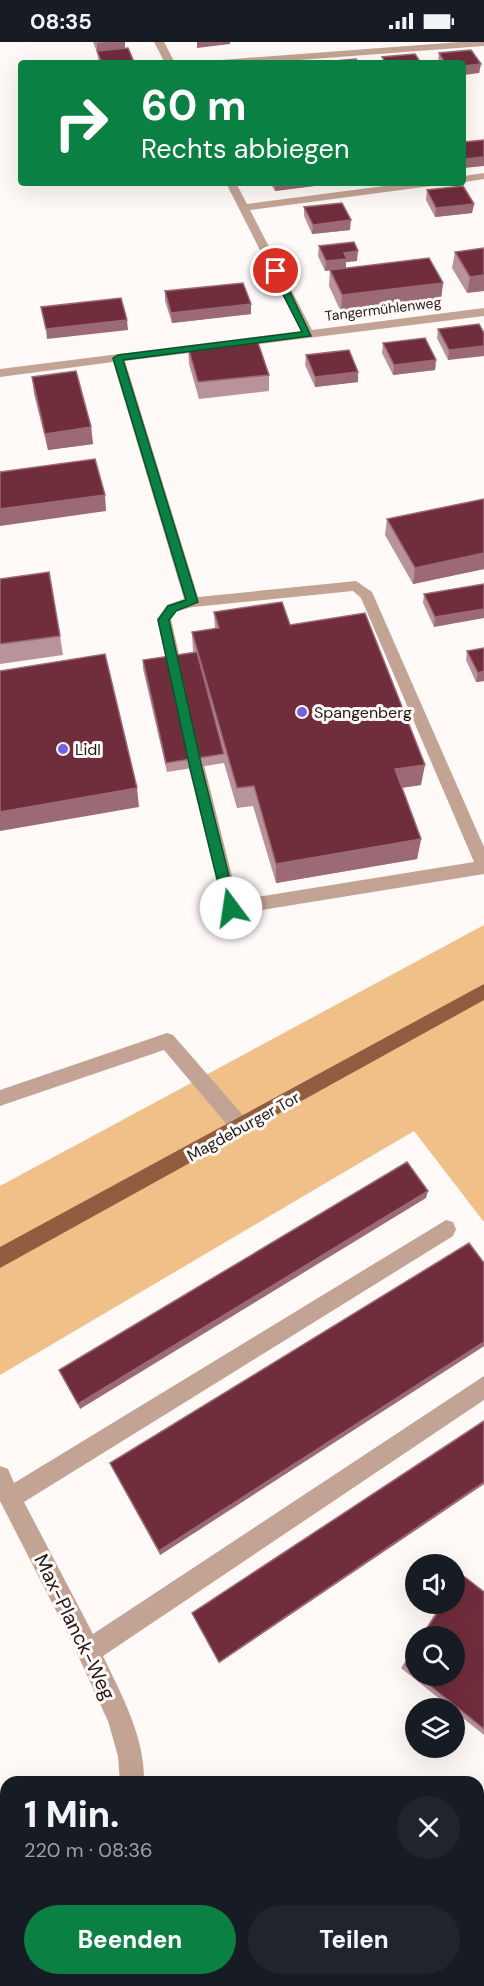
<!DOCTYPE html>
<html lang="de">
<meta charset="utf-8">
<style>
body{margin:0;font-family:"DM Sans",sans-serif;background:#20242c;color:#f1f3f6;height:100vh;display:flex;flex-direction:column;font-size:22px;white-space:nowrap}
*{box-sizing:border-box;margin:0}
p{font-size:20px;color:#9ea1a6}
.icon{flex:none;width:33px;height:33px;fill:none;stroke:currentColor;stroke-width:2;stroke-linecap:round;stroke-linejoin:round}
.map{position:relative;flex:1;overflow:hidden}
.drawer{position:absolute;left:0px;top:1734px;width:484px;height:210px;display:flex;flex-direction:column;background:#171b24;border-radius:18px 18px 0 0;box-shadow:0 6px 24px #0002}
.drawer>*{flex:none}
.banner{position:absolute;left:18px;top:18px;width:448px;height:126px;border-radius:6px;box-shadow:0 6px 24px #0002;background:#0b8043;color:#fff;overflow:hidden}
.tools{position:absolute;left:405px;top:1512px;display:grid;gap:12px}
.tools a{display:grid;place-items:center;width:60px;height:60px;border-radius:50%;background:#171b24;box-shadow:0 6px 24px #0002;font-size:30px}
.pin{position:absolute;display:grid;place-items:center;width:51px;height:51px;color:#fff;margin:-26px;border:3px solid #fff;border-radius:50%;box-shadow:0 2px 6px #0007}
.me{position:absolute;width:66px;margin:-33px;rotate:346deg;stroke-linejoin:round;filter:drop-shadow(0 0 4px #0008)}
.turn{display:flex;align-items:center;gap:21px;height:126px;padding:0 24px;font-size:27px}
.turn .icon{width:78px;height:78px;stroke-width:2.5}
.turn b{display:block;font-size:42px;line-height:51px}
.round{display:grid;place-items:center;flex:none;width:63px;height:63px;border-radius:32px;background:#20242c}
.summary{display:flex;align-items:center;justify-content:space-between;height:102px;padding:0 24px}
h1{font-size:36px;font-weight:800;line-height:45px}
.cta{display:flex;gap:12px;margin-top:auto;padding:12px 24px}
.cta a{flex:1;height:69px;border-radius:36px;background:#0b8043;color:#fff;font-size:24px;font-weight:800;line-height:69px;text-align:center}
.cta a+a{background:#20242c;color:#f1f3f6}
.status{display:flex;justify-content:space-between;align-items:center;height:42px;padding:0 30px;background:#171b24;direction:ltr}
.status svg{height:16px;fill:currentColor}
.map>svg:first-child{display:block}
.green{fill:#f1bf88}
.lines{fill:none;stroke-linecap:round;stroke-linejoin:round}
.minor{fill:#c3a494;fill-rule:evenodd}
.major{fill:#915c40;fill-rule:evenodd}
.wall{fill:#b8939a}
.shaded-wall{fill:#9b6a74}
.building{fill:#702d3c;stroke:#9b6a74;stroke-width:1.5}
.route{fill:#0b8043;stroke:#07532c;stroke-width:1.5}
.poi-dot{fill:#7760db;stroke:#fff9f8;stroke-width:2}
.labels{text-anchor:middle;stroke-width:6;stroke-linejoin:round;paint-order:stroke}
.far-street-label{font-size:14px;fill:#221816;stroke:#fff9f8}
.poi-label{font-size:16px;fill:#221816;stroke:#fff9f8;text-anchor:start}
.street-label{font-size:16px;fill:#221816;stroke:#fff9f8}
.near-street-label{font-size:20px;fill:#221816;stroke:#fff9f8}
</style>
<div class="status"><b>08:35</b><svg viewBox="0 0 49 12"><path d="M0 12V9h3v3zM5 12V6h3v6zM10 12V3h3v9zM15 12V0h3v12zM26 1h20v11H26zM47 4h2v5h-2z"/></svg></div>
<div class="map">
<svg width="484" height="1944" viewBox="0 0 484 1944">
<rect width="100%" height="100%" fill="#fff9f8"/>
<path class="green" d="M484,883V1180L414,1089L0,1333V1144Z"/>
<g class="lines">
<path class="minor" d="M154,0H164L175,21H165Z
M460,0H484V4L259,21H216L221,18Z
M484,131V137L464,140V134Z
M226,141H236L247,162L407,141H436L431,144L250,168L312,288L484,266V274L125,319L198,555L356,539L372,550L484,805V832L231,873L225,871L183,703L191,697L199,703L238,858L474,820L361,556L353,549L193,565L177,569L171,577L185,638L177,643L172,642L157,577L167,563L184,557L113,320L0,335V327L301,289Z
M167,991L173,993L248,1079L251,1085L248,1091L241,1094L234,1091L164,1008L0,1064V1048Z
M446,1178L453,1180L456,1187L453,1194L24,1460L93,1592L484,1334V1358L103,1614C122,1654 145,1695 144,1740H120L118,1714L108,1679L70,1596L0,1459V1424L8,1427L14,1441Z
M6,1938H38L36,1944H4Z"/>
<path class="major" d="M484,942V958L0,1226V1205Z"/>
</g>
<path class="wall" d="M93,0H125V6H128L134,21H99L97,10Z
M439,11L481,22L479,31L464,21H438Z
M270,141H330V142L275,149Z
M427,148L474,162L472,171L435,175L426,158Z
M304,165L350,188L312,192L304,174Z
M319,204L357,219L346,220V226L443,241L441,257L341,270L329,244L330,228L325,229L318,214Z
M484,206L467,251L452,226L455,210Z
M165,249L251,272L172,281L165,259Z
M479,282L448,318L437,296L438,287Z
M383,301L436,318L435,328L393,333L382,311Z
M188,305L269,333V349L199,357L189,322Z
M306,313L358,340L315,345L305,323Z
M32,335L91,385L93,402L48,408L34,352Z
M484,457V527L413,542L385,493L387,477Z
M0,537L60,594L63,613L0,622Z
M484,542L434,585L423,561L424,552Z
M214,570L290,583L421,743L402,746L421,797L417,817L276,841L253,764L237,766L224,721L167,730L143,627V618L193,610L192,590L215,587Z
M484,606V639L476,640L466,618L467,609Z
M484,1221V1304L160,1513L110,1421Z
M484,1379V1442L219,1621L192,1571Z
M461,1532L484,1550V1693L454,1669V1666H451L401,1626L416,1603V1634H454V1594H421L441,1562H454V1540Z"/>
<path class="shaded-wall" d="M106,0H125V7L97,10V1Z
M197,0H230V2L197,6Z
M481,22L479,31L464,33V24Z
M484,115V124L464,126V117Z
M275,141H330V142L275,149Z
M474,162L472,171L435,175L436,166Z
M351,178L350,188L312,192L313,183Z
M358,209L357,219L346,220V226L325,229L326,219L344,211Z
M484,233V249L467,251L470,235Z
M443,241L441,257L341,270L342,253Z
M251,262V272L172,281L171,271Z
M127,278L128,288L47,297L46,287Z
M484,304V314L448,318L449,308Z
M436,318L435,328L393,333L394,323Z
M358,330V340L315,345V335Z
M91,385L93,402L48,408L45,392Z
M105,453L106,469L0,484V467Z
M484,511V527L413,542L415,526Z
M484,567V576L434,585L435,575Z
M484,629V639L476,640L478,631Z
M425,723L421,743L392,747L395,727Z
M137,746L139,765L0,789V770Z
M421,797L417,817L276,841V822Z
M428,1149L426,1156L80,1367L78,1362Z
M484,1300V1304L160,1513L159,1509Z
M484,1440V1442L219,1621V1620Z"/>
<path class="building" d="M128,6L134,20L102,21L97,9Z
M471,8L481,22L464,24V21H445L439,11Z
M415,12L421,21H386L382,15Z
M356,17L359,21H324L323,20Z
M484,98V115L464,117V100Z
M463,144L474,162L436,166L427,148Z
M342,161L351,178L313,183L304,165Z
M354,200L358,209L344,211L347,217L326,219L319,204Z
M484,206V233L470,235L455,210Z
M429,216L443,241L342,253L330,228Z
M243,241L251,262L171,271L165,249Z
M121,256L127,278L46,287L41,265Z
M479,282L484,291V304L449,308L438,287Z
M425,296L436,318L394,323L383,301Z
M257,298L269,333L198,340L188,305Z
M349,308L358,330L315,335L306,313Z
M76,329L91,385L45,392L32,335Z
M95,417L105,453L0,467V430Z
M484,457V511L415,526L387,477Z
M49,530L60,594L0,602V537Z
M484,542V567L435,575L424,552Z
M282,560L290,583L365,571L425,723L395,727L421,797L276,822L254,744L237,746L192,590L219,586L214,570Z
M484,606V629L478,631L467,609Z
M197,610L224,712L166,721L143,618Z
M105,612L137,746L0,770V629Z
M407,1120L428,1149L78,1362L59,1328Z
M469,1201L484,1221V1300L159,1509L110,1421Z
M484,1379V1440L219,1620L192,1571Z
M461,1532L484,1550V1687L418,1634H454V1594H422L443,1562H454V1543Z
M416,1606V1632L405,1623Z"/>
<path class="route" d="M276,226L280,229L311,294L123,318L198,560L176,569L169,578L202,726L237,866L231,871L224,866L190,726L158,578L168,564L186,558L113,316L118,313L302,290L271,229Z"/>
<g class="poi-dot">
<circle cx="302" cy="670" r="6"/>
<circle cx="63" cy="707" r="6"/>
</g>
<g class="labels">
<g class="far-street-label">
<text transform="translate(383 267) rotate(-7)" y="5">Tangermühlenweg</text>
</g>
<g class="poi-label">
<text x="314" y="676">Spangenberg</text>
<text x="75" y="713">Lidl</text>
</g>
<g class="street-label">
<text transform="translate(243 1084) rotate(-29)" y="6">Magdeburger Tor</text>
</g>
<g class="near-street-label">
<text transform="translate(75 1585) rotate(64)" y="7">Max-Planck-Weg</text>
</g>
</g>
</svg>
<div class="tools">
<a><svg class="icon" aria-label="sound" viewBox="0 0 24 24"><path d="M4 9h4l5-4v14l-5-4H4zM17 9q2 3 0 6"/></svg></a>
<a><svg class="icon" aria-label="search" viewBox="0 0 24 24"><circle cx="10" cy="10" r="6"/><path d="M15 15l6 6"/></svg></a>
<a><svg class="icon" aria-label="layers" viewBox="0 0 24 24"><path d="M12 4l9 5-9 5-9-5zM3 14l9 5 9-5"/></svg></a>
</div>
<div class="pin" style="left:276px;top:229px;background:#d93025"><svg class="icon" aria-label="arrive" viewBox="0 0 24 24"><path d="M6 21V4h12l-3 4 3 4H6"/></svg></div>
<svg class="me" style="left:231px;top:866px" viewBox="-20 -20 40 40"><circle r="19" fill="#fff"/><path d="M0-13L10 11 0 6-10 11z" fill="#0b8043"/></svg>
<div class="banner">
<div class="turn"><svg class="icon" aria-label="right" viewBox="0 0 24 24"><path d="M7 20v-9h11M14 6l5 5-5 5"/></svg><div><b>60 m</b>Rechts abbiegen</div></div>
</div>
<section class="drawer">
<div class="summary"><div><h1>1 Min.</h1><p>220 m · 08:36</p></div><a class="round"><svg class="icon" aria-label="close" viewBox="0 0 24 24"><path d="M6 6l12 12M18 6L6 18"/></svg></a></div>
<div class="cta"><a>Beenden</a><a>Teilen</a></div>
</section>
</div>
